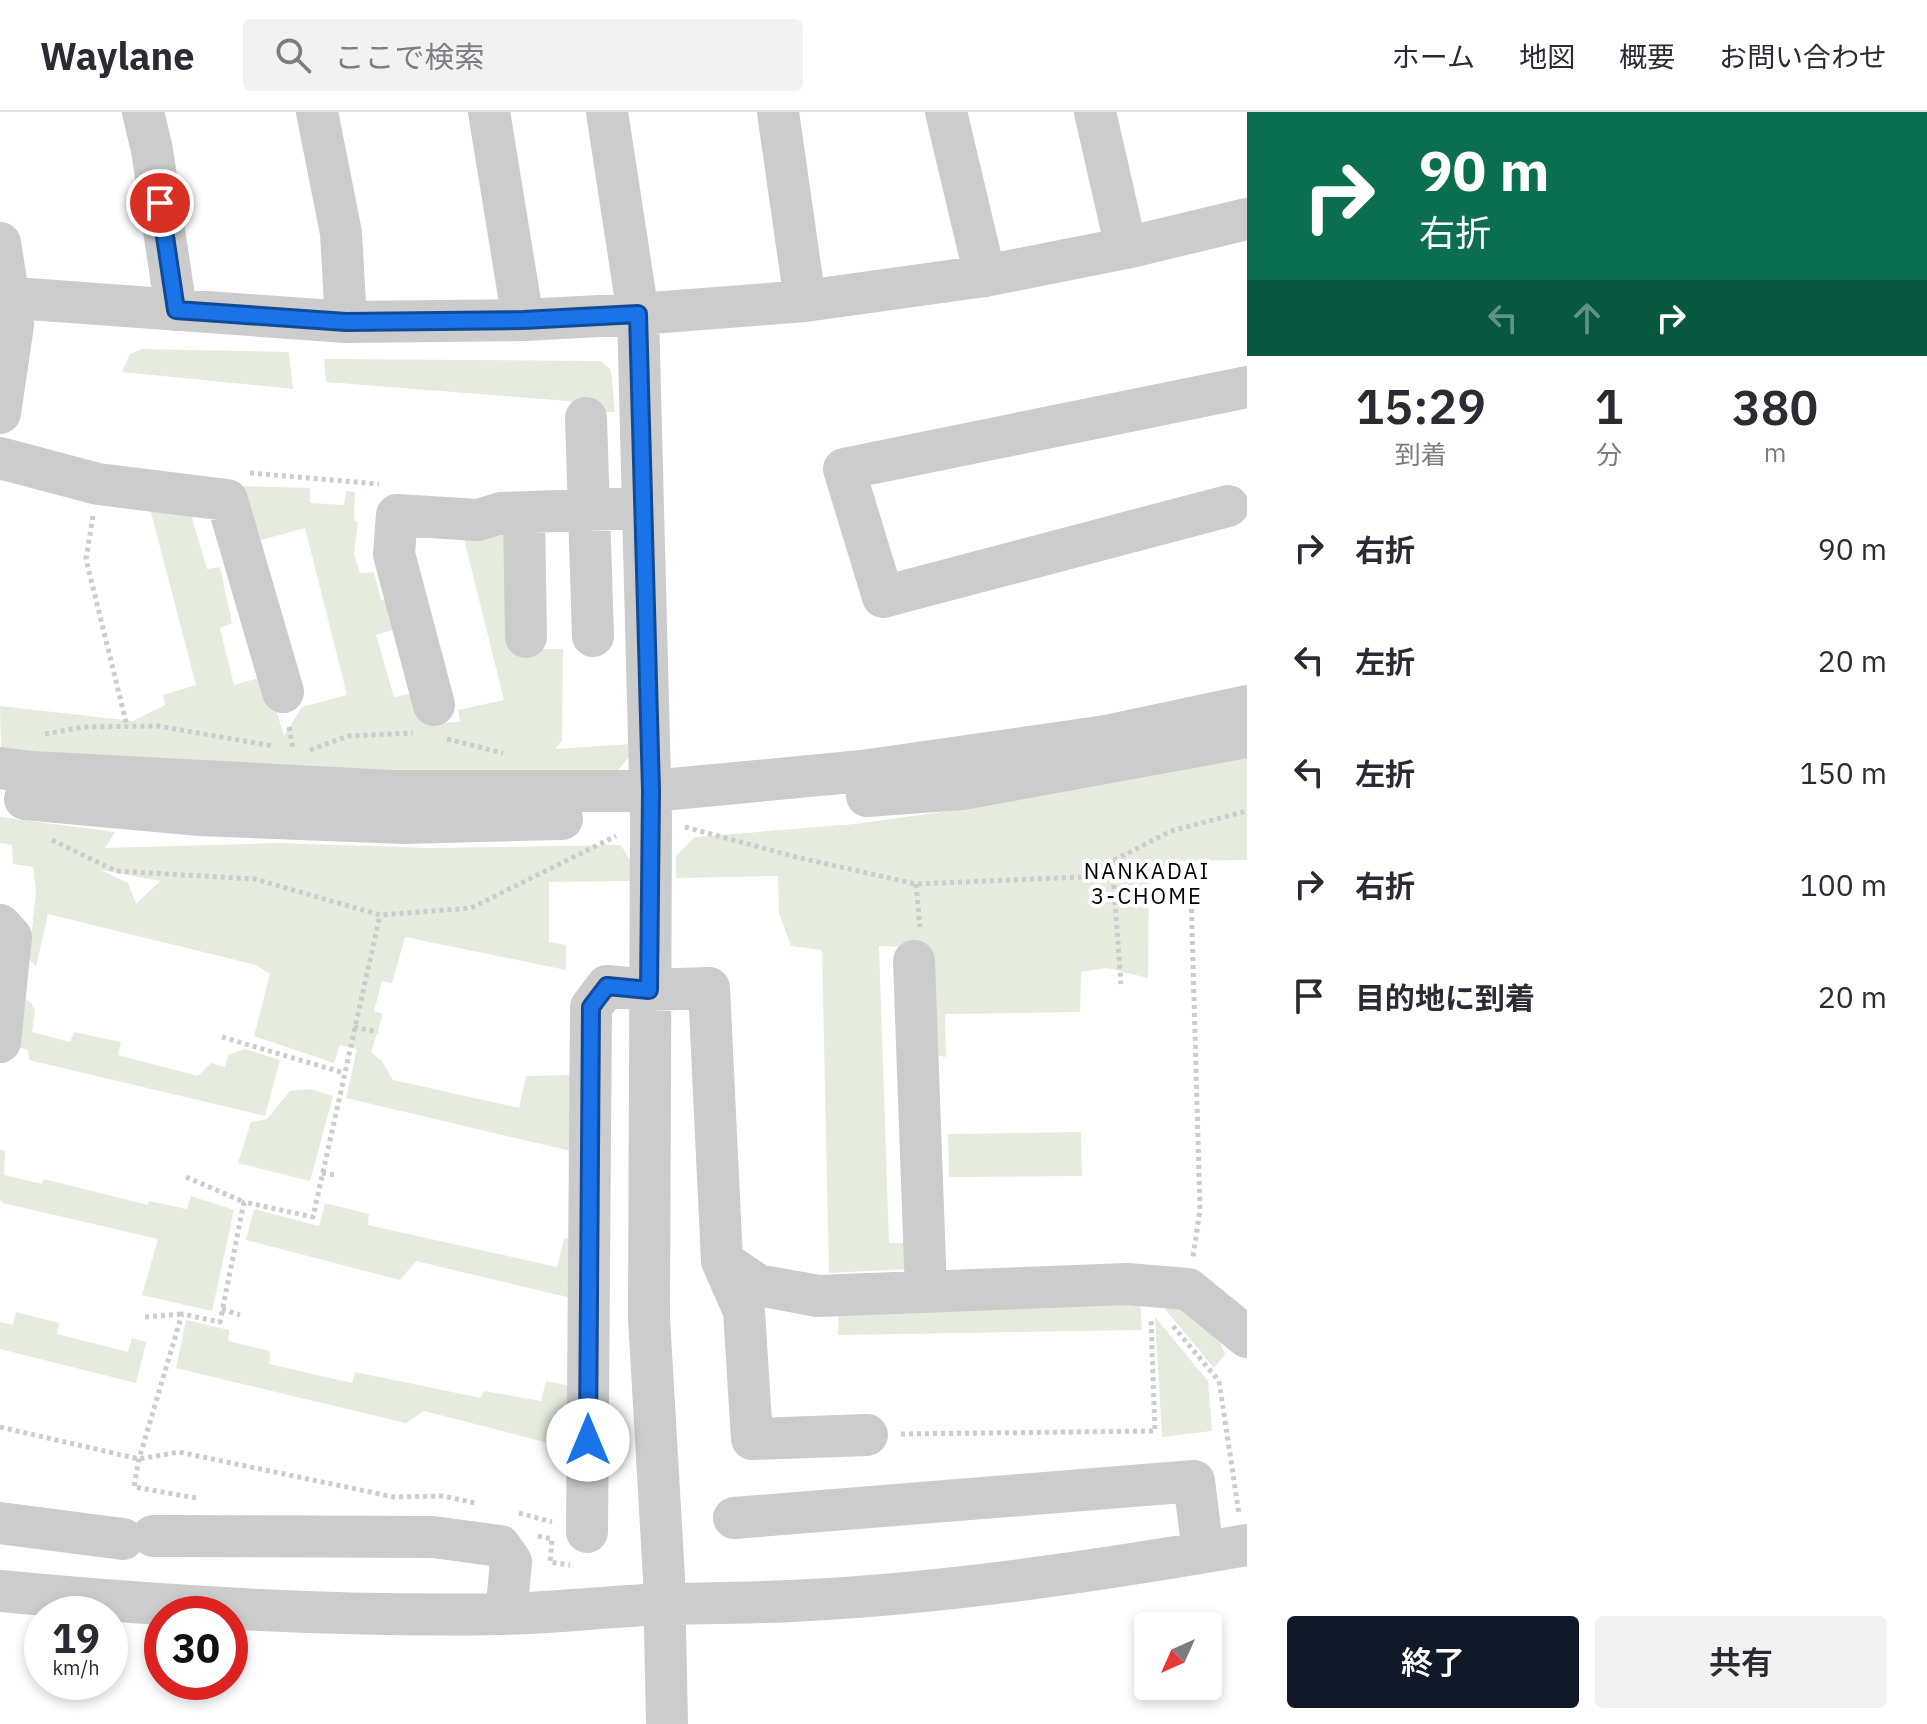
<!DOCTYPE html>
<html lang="ja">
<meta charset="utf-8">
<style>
body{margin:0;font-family:"IBM Plex Sans","Noto Sans JP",sans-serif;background:#f2f2f3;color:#2b2b33;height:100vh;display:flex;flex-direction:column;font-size:30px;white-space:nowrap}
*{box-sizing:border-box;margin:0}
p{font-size:26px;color:#7c7c81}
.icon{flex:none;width:44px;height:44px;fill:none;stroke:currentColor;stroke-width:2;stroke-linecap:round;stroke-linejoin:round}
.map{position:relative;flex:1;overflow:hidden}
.sheet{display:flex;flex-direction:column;background:#fff;width:680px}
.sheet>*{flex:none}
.banner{background:#0b6e4f;color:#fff;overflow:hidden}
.needle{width:52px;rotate:225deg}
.fabs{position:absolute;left:1134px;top:1500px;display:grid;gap:16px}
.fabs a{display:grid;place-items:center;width:88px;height:88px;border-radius:8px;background:#fff;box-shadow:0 4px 12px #0003;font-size:40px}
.speed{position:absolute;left:24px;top:1484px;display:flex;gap:16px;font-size:40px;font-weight:700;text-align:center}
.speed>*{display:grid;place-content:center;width:104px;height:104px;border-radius:50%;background:#fff;box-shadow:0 4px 12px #0003;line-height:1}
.speed small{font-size:20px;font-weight:400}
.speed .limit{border:12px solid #d22;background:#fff;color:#111}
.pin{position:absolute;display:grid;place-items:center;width:68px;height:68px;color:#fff;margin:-34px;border:4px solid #fff;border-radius:50%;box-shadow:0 2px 8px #0007}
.me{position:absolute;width:88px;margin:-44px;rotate:0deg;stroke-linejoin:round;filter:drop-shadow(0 0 6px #0008)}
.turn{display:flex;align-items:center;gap:28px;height:168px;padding:0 40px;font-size:36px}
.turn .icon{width:104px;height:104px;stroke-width:2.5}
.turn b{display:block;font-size:56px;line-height:68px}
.lanes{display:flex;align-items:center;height:76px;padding:0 40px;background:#0003;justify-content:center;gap:40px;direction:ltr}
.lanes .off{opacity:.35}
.eta{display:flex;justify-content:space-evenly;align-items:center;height:136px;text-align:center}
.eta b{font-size:48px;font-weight:600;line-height:56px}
.primary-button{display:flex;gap:16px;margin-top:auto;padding:16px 40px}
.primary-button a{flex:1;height:92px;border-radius:8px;background:#111827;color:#fff;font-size:32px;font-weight:600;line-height:92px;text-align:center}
.primary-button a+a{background:#f2f2f3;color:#2b2b33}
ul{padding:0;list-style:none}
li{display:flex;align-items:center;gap:24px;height:112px;padding:0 40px}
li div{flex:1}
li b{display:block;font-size:30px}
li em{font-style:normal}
header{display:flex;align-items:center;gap:48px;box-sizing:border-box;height:112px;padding:0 40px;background:#fff;border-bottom:2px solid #e1e1e2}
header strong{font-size:38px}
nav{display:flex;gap:44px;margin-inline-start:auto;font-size:28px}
.search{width:560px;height:72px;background:#f2f2f3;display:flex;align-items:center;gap:20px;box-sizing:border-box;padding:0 28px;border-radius:8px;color:#7c7c81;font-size:30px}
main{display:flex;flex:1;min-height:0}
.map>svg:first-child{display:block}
.green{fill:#e5ecdd;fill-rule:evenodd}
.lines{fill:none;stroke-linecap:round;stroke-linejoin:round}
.path{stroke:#ccc;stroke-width:5;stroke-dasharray:4 4;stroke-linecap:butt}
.minor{stroke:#ccc;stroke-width:42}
.route-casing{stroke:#114b97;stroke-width:20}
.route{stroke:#1a73e8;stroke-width:14}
.labels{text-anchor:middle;stroke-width:8;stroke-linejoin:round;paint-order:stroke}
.neighbourhood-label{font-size:22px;letter-spacing:2px;fill:#000;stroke:#fff}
</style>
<header>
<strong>Waylane</strong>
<div class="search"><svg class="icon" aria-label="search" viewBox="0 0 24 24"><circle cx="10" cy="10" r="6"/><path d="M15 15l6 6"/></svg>ここで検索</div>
<nav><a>ホーム</a><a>地図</a><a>概要</a><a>お問い合わせ</a></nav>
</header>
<main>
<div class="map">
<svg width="1247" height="1612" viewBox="0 0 1247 1612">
<rect width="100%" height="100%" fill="#fff"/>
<path class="green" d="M142,237L289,240L293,277L122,260L130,242Z
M324,247L601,249L611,258L615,300H596L568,289L326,270Z
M235,374L310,376V391L344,393L346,379L355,380L354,408L358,410L354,443L360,461L374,460L381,488L400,484L398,516L376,523L394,585L424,579L432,611L460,610L458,598L504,588L461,415L510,420L516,537H563L562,629L555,637L631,632V642L616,661L314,662L1,637L0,594L133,609L165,593L163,583L196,573L148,389L216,398L192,406L207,457L220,455L232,511L220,516L234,573L266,564L284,624L302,595L347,583L305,416L250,431Z
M1247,641V748L1172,749L1149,764L1148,866L1107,856L1081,860L1080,900L945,902L946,945L933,943L930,836L879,834L889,1131H909V1157L829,1161L822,838L791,834L779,801L778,764L676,766V744L695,725L855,712L963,697Z
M0,705L115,720L105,736L278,731L430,736L621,733L630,748V769L549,770V830L566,833V858L405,825L392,871L382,869L374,899L383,902L371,940L382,949L393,968L519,996L526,964L578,963L575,1040L346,986L357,937L340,933L334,951L254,924L270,862L256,853L48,802L36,855L29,847L36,779L33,755L13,752L12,733L0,731ZM101,758H102L160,769L136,792L128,771Z
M12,885L30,889L35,898L32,920L70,930L74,920L121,930L118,943L198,964L211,951L225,955L228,943L245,937L280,948L265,1004L29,948L28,938L9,933Z
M310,977L333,984L310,1069L238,1051L251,1010L267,1007L290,979Z
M1081,1020L1082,1064L949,1065L948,1022Z
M0,1037L5,1039L4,1063L42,1072L44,1067L148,1093L149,1089L187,1097L191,1084L234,1098L212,1199L142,1183L158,1127L3,1091L0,1088Z
M325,1091L369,1102L368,1113L557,1155L564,1127L575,1124L571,1186L416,1149L400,1168L246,1128L254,1097L319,1114Z
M1166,1184L1218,1224L1225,1242L1214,1256L1165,1197Z
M1140,1190L1142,1218L838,1223L839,1194Z
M16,1200L59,1211L57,1222L128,1240L132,1226L146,1230L136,1271L0,1237V1210L13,1213Z
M1155,1205L1208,1269L1212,1319L1162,1325Z
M186,1208L229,1218L228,1229L270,1239L269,1252L352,1271L355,1260L481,1286L484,1279L541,1289L546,1269L570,1274L568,1336L424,1299L406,1311L176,1256Z"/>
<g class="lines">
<path class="path" d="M250,361L379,372
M93,404L86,447L127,614
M289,615L293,637
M45,622L84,615L158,614L273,634
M447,627L503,641
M310,638L348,624L413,621
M685,715L796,745L916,772L1081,765L1171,719L1247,699
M52,728L116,759L255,767L380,803L471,796L616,724
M1112,749L1121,872
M916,772L920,815
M1191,781L1200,1097L1193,1145
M354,915L378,920
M222,925L344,961
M322,1061L335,1063
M186,1065L244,1090
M222,1197L240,1203
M145,1205L182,1202
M1173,1214L1219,1269L1239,1402
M0,1315L139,1347L179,1340L394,1385L443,1384L475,1391
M901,1322L1155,1319L1151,1208
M196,1386L134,1375L139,1347L182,1202L220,1210L244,1090L313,1105L380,803
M519,1401L552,1410
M538,1424L552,1427L550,1450L570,1453"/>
<path class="minor" d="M143,0L152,38L176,198
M317,0L341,121L346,210
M489,0L523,208
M607,0L638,202L651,706L649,1206L664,1466L667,1612
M778,0L805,189
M946,0L985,164
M1095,0L1126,136
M0,131L13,213L0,301
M0,185L346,210L523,208L638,202L805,189L985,164L1126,136L1247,107
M586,306L593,524
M0,346L98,372L227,388L283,580
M1228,394L883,485L844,357L1247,275
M524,401L526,525
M434,593L394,442L397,403L478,408L501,401L643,396
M0,656L32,660L391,679H651L862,659L1106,624L1247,594
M867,684L962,677L1247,625
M25,687L200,703L404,711L562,707
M0,813L11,825L0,930
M914,849L926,1180
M722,1149L758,1173L818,1184L1127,1172L1188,1177L1247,1225
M734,1406L1194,1369L1203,1440
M0,1411L123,1427
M587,1420L591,895L607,874L649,878L709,876L722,1149L744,1199L752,1327L867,1323
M153,1424L433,1425L500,1434L511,1450L506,1502
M0,1479C167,1495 334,1505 502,1502C557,1501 611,1494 666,1492C714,1491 762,1491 810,1488C956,1480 1103,1458 1247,1433"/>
</g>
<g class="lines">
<defs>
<path id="route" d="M160,91L176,198L346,210L523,208L638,202L651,679L649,878L607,874L591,895L588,1328"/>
</defs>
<use href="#route" class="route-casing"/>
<use href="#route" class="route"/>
</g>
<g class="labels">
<g class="neighbourhood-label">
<text x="1147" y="767">NANKADAI<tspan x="1147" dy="25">3-CHOME</tspan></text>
</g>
</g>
</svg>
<div class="fabs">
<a><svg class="needle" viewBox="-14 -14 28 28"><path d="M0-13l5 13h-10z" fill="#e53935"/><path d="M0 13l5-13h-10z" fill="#7c7c81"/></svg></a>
</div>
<div class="speed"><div>19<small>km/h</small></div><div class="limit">30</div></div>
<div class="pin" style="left:160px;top:91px;background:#d93025"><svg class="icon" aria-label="arrive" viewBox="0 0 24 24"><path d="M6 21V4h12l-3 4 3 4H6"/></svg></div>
<svg class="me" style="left:588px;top:1328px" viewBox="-20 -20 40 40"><circle r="19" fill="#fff"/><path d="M0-13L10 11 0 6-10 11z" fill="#1a73e8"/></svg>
</div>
<section class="sheet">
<div class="banner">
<div class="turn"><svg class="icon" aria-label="right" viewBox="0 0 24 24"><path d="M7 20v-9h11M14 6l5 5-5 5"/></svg><div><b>90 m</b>右折</div></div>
<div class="lanes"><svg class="icon off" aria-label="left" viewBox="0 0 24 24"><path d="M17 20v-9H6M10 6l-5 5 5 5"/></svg><svg class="icon off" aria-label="ahead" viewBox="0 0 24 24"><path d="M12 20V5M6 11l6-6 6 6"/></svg><svg class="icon" aria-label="right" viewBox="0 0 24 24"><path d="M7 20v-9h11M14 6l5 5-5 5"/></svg></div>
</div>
<div class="eta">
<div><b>15:29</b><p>到着</p></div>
<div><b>1</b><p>分</p></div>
<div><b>380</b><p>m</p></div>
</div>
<ul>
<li><svg class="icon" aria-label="right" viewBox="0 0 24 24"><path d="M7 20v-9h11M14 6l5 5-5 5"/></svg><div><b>右折</b></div><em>90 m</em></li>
<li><svg class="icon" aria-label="left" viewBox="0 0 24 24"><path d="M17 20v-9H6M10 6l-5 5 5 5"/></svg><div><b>左折</b></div><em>20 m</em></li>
<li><svg class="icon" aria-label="left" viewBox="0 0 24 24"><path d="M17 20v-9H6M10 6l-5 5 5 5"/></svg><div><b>左折</b></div><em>150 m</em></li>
<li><svg class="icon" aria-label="right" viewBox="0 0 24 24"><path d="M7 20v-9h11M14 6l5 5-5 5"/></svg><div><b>右折</b></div><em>100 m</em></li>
<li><svg class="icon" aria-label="arrive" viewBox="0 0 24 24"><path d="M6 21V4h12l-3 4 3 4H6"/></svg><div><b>目的地に到着</b></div><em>20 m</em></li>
</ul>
<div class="primary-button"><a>終了</a><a>共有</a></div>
</section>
</main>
